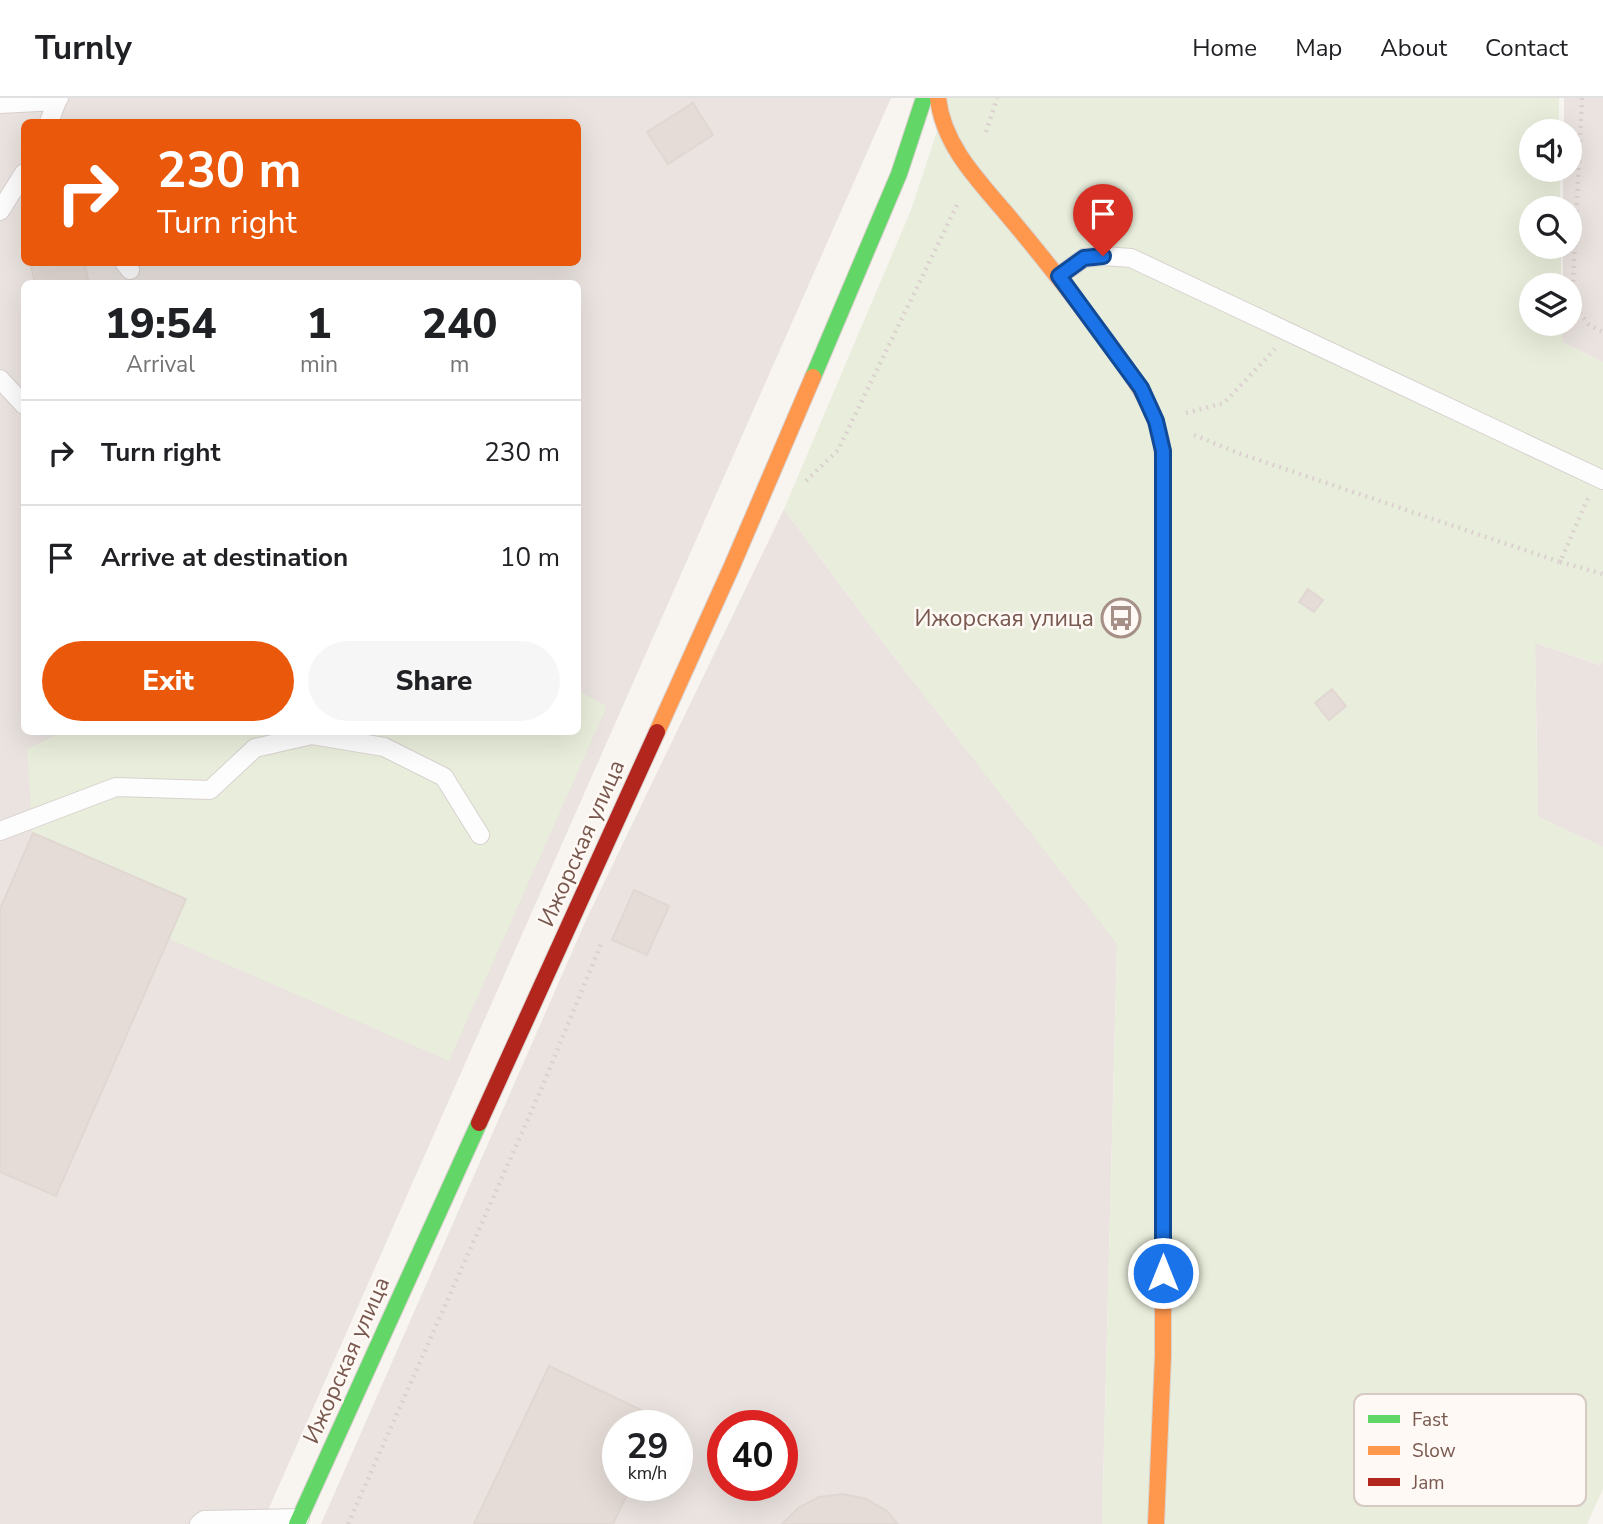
<!DOCTYPE html>
<meta charset="utf-8">
<style>
body{margin:0;font-family:"Nunito Sans",sans-serif;background:#f6f6f6;color:#202124;height:100vh;display:flex;flex-direction:column;font-size:26px;white-space:nowrap}
*{box-sizing:border-box;margin:0}
p{font-size:23px;color:#757577}
.icon{flex:none;width:38px;height:38px;fill:none;stroke:currentColor;stroke-width:2;stroke-linecap:round;stroke-linejoin:round}
.map{position:relative;flex:1;overflow:hidden}
.side{position:absolute;left:21px;top:182px;width:560px;height:455px;display:flex;flex-direction:column;background:#fff;border-radius:10px;box-shadow:0 7px 28px #0002}
.side>*{flex:none}
.banner{position:absolute;left:21px;top:21px;width:560px;height:147px;border-radius:10px;box-shadow:0 7px 28px #0002;background:#ea580c;color:#fff;overflow:hidden}
.controls{position:absolute;left:1519px;top:21px;display:grid;gap:14px}
.controls a{display:grid;place-items:center;width:63px;height:63px;border-radius:50%;background:#fff;box-shadow:0 7px 28px #0002;font-size:35px}
.speed{position:absolute;left:602px;top:1312px;display:flex;gap:14px;font-size:35px;font-weight:700;text-align:center}
.speed>*{display:grid;place-content:center;width:91px;height:91px;border-radius:50%;background:#fff;box-shadow:0 7px 28px #0002;line-height:1}
.speed small{font-size:18px;font-weight:400}
.speed .limit{border:10px solid #d22;background:#fff;color:#111}
.pin{position:absolute;display:grid;place-items:center;width:60px;height:60px;color:#fff;margin:-72px -30px;border-radius:50% 50% 50% 0;rotate:-45deg;box-shadow:0 0 7px #0007}
.pin .icon{rotate:45deg}
.me{position:absolute;width:77px;margin:-38px;rotate:0deg;stroke-linejoin:round;filter:drop-shadow(0 0 5px #0008)}
.turn{display:flex;align-items:center;gap:24px;height:147px;padding:0 21px;font-size:32px}
.turn .icon{width:91px;height:91px;stroke-width:2.5}
.turn b{display:block;font-size:49px;line-height:60px}
.eta{display:flex;justify-content:space-evenly;align-items:center;height:119px;text-align:center}
.eta b{font-size:42px;font-weight:800;line-height:49px}
.primary-button{display:flex;gap:14px;margin-top:auto;padding:14px 21px}
.primary-button a{flex:1;height:80px;border-radius:42px;background:#ea580c;color:#fff;font-size:28px;font-weight:800;line-height:80px;text-align:center}
.primary-button a+a{background:#f6f6f6;color:#202124}
ul{padding:0;list-style:none}
li{display:flex;align-items:center;gap:21px;height:105px;padding:0 21px;border-top:2px solid #e0e0e0}
li div{flex:1}
li b{display:block;font-size:26px}
li em{font-style:normal}
header{display:flex;align-items:center;gap:42px;box-sizing:border-box;height:98px;padding:0 35px;background:#fff;border-bottom:2px solid #e0e0e0}
header strong{font-size:33px}
nav{display:flex;gap:38px;margin-inline-start:auto;font-size:24px}
.map>svg:first-child{display:block}
.industrial{fill:#eae3df;fill-rule:evenodd}
.green{fill:#e9eedc}
.building{fill:#e5dcd7;stroke:#e1d7d2;stroke-width:2}
.lines{fill:none;stroke-linecap:round;stroke-linejoin:round}
.lane-casing{stroke:#d8d1ce;stroke-width:20}
.fast-casing{stroke:#d8d0cc;stroke-width:18}
.slow-casing{stroke:#d8d0cc;stroke-width:18}
.jam-casing{stroke:#d8d0cc;stroke-width:18}
.path{stroke:#dbd2d0;stroke-width:4.5;stroke-dasharray:2 5;stroke-linecap:butt}
.lane{stroke:#fefdfd;stroke-width:18}
.fast{stroke:#63d668;stroke-width:16}
.slow{stroke:#ff974d;stroke-width:16}
.jam{stroke:#b3261e;stroke-width:16}
.route-casing{stroke:#114b97;stroke-width:18}
.route{stroke:#1a73e8;stroke-width:12}
.labels{text-anchor:middle;stroke-width:5;stroke-linejoin:round;paint-order:stroke}
.poi-label{font-size:23px;fill:#78584f;stroke:#fef9f4;text-anchor:end}
.street-label{font-size:23px;fill:#78584f;stroke:#fef9f4}
.key{fill:#fef9f4;stroke:#d6c9c2;stroke-width:2}
.key-label{font-size:19px;fill:#78584f}
</style>
<header>
<strong>Turnly</strong>
<nav><a>Home</a><a>Map</a><a>About</a><a>Contact</a></nav>
</header>
<div class="map">
<svg width="1603" height="1426" viewBox="0 0 1603 1426">
<rect width="100%" height="100%" fill="#f8f4f0"/>
<path class="industrial" d="M0,0H891L262,1426H0ZM24,24H578V164H24ZM24,186H578V634H24Z
M1564,0H1603V264L1562,244V226H1570V187H1563V149H1570V110H1563V72H1570V33H1564Z
M784,411L878,538L1117,845L1102,1426H321L587,820ZM618,1328H677V1388H618ZM723,1328H782V1388H723Z
M1535,545L1600,567L1603,562V749L1538,719Z"/>
<path class="green" d="M948,0H1559V33H1531V72H1560V110H1531V149H1561V187H1531V226H1562V244L1603,264V562L1601,567L1535,545L1538,719L1603,749V1391L1587,1426H1102L1117,846L878,538L784,411L911,112Z
M578,593L607,608L449,963L169,841L185,801L33,735L27,651L63,634H578Z"/>
<path class="building" d="M693,5L713,37L668,66L647,34Z
M30,164H84L89,186H35Z
M1308,491L1323,502L1314,514L1299,504Z
M1332,591L1346,608L1329,622L1315,605Z
M33,735L186,801L56,1098L0,1074V811Z
M634,792L669,808L647,857L612,842Z
M549,1268L662,1322L659,1328H618V1388H631L613,1426H474Z
M843,1396L866,1401L887,1413L898,1426H782L798,1410L819,1399Z"/>
<g class="lines">
<defs>
<path id="lane" d="M0,6L57,3L59,0
M49,24L57,3
M0,113L24,75
M124,164L130,172
M1059,178L1084,160L1103,158L1131,160L1603,382
M0,281L24,307
M0,733L116,689L210,692L255,650L312,637L384,649L444,679L480,737
M199,1426L204,1422L300,1420"/>
<path id="fast" d="M813,279L899,76L924,0
M1163,364V836
M297,1426L479,1025"/>
<path id="slow" d="M938,0C943,46 976,80 1005,114C1037,152 1068,191 1098,231C1127,271 1163,312 1163,364
M657,634L732,468L813,279
M1156,1426L1163,1257V1138"/>
<path id="jam" d="M1163,836V1138
M479,1025L657,634"/>
</defs>
<use href="#lane" class="lane-casing"/>
<use href="#fast" class="fast-casing"/>
<use href="#slow" class="slow-casing"/>
<use href="#jam" class="jam-casing"/>
<path class="path" d="M1582,0L1572,204L1589,227L1603,234
M986,34L997,0
M1186,315L1224,305L1275,251
M1194,337L1241,356L1560,464L1588,400
M806,383L838,352L957,107
M1560,464L1603,476
M348,1426L540,994L601,846"/>
<use href="#lane" class="lane"/>
<use href="#fast" class="fast"/>
<use href="#slow" class="slow"/>
<use href="#jam" class="jam"/>
</g>
<g class="lines">
<defs>
<path id="route" d="M1103,158L1084,160L1059,178L1141,290L1156,323L1163,353V1175"/>
</defs>
<use href="#route" class="route-casing"/>
<use href="#route" class="route"/>
</g>
<defs>
<symbol id="bus-ring" viewBox="-11 -11 22 22"><circle r="9.5" fill="#fef9f4" stroke="#a58f87" stroke-width="1.5"/><path d="M-5-6H5V4H4V6H2V4H-2V6H-4V4H-5ZM-3.5-4V0h7V-4ZM-3.5 1.2v1.5H-2V1.2ZM2 1.2v1.5H3.5V1.2Z" fill="#a58f87"/></symbol>
</defs>
<g fill-rule="evenodd">
<use href="#bus-ring" x="1099" y="498" width="44" height="44"/>
</g>
<g class="labels">
<g class="poi-label">
<text x="1094" y="528">Ижорская улица</text>
</g>
<g class="street-label">
<text transform="translate(581 745) rotate(-66)" y="8">Ижорская улица</text>
<text transform="translate(346 1262) rotate(-66)" y="8">Ижорская улица</text>
</g>
</g>
<rect x="1354" y="1296" width="232" height="112" rx="10" class="key"/>
<rect x="1368" y="1317" width="32" height="8" fill="#63d668"/>
<rect x="1368" y="1348" width="32" height="9" fill="#ff974d"/>
<rect x="1368" y="1380" width="32" height="8" fill="#b3261e"/>
<g class="key-label">
<text x="1412" y="1328">Fast</text>
<text x="1412" y="1359">Slow</text>
<text x="1412" y="1391">Jam</text>
</g>
</svg>
<div class="controls">
<a><svg class="icon" aria-label="sound" viewBox="0 0 24 24"><path d="M4 9h4l5-4v14l-5-4H4zM17 9q2 3 0 6"/></svg></a>
<a><svg class="icon" aria-label="search" viewBox="0 0 24 24"><circle cx="10" cy="10" r="6"/><path d="M15 15l6 6"/></svg></a>
<a><svg class="icon" aria-label="layers" viewBox="0 0 24 24"><path d="M12 4l9 5-9 5-9-5zM3 14l9 5 9-5"/></svg></a>
</div>
<div class="speed"><div>29<small>km/h</small></div><div class="limit">40</div></div>
<div class="pin" style="left:1103px;top:158px;background:#d93025"><svg class="icon" aria-label="arrive" viewBox="0 0 24 24"><path d="M6 21V4h12l-3 4 3 4H6"/></svg></div>
<svg class="me" style="left:1163px;top:1175px" viewBox="-20 -20 40 40"><circle r="17" fill="#1a73e8" stroke="#fff" stroke-width="3"/><path d="M0-11L8 9 0 5-8 9z" fill="#fff"/></svg>
<div class="banner">
<div class="turn"><svg class="icon" aria-label="right" viewBox="0 0 24 24"><path d="M7 20v-9h11M14 6l5 5-5 5"/></svg><div><b>230 m</b>Turn right</div></div>
</div>
<section class="side">
<div class="eta">
<div><b>19:54</b><p>Arrival</p></div>
<div><b>1</b><p>min</p></div>
<div><b>240</b><p>m</p></div>
</div>
<ul>
<li><svg class="icon" aria-label="right" viewBox="0 0 24 24"><path d="M7 20v-9h11M14 6l5 5-5 5"/></svg><div><b>Turn right</b></div><em>230 m</em></li>
<li><svg class="icon" aria-label="arrive" viewBox="0 0 24 24"><path d="M6 21V4h12l-3 4 3 4H6"/></svg><div><b>Arrive at destination</b></div><em>10 m</em></li>
</ul>
<div class="primary-button"><a>Exit</a><a>Share</a></div>
</section>
</div>
